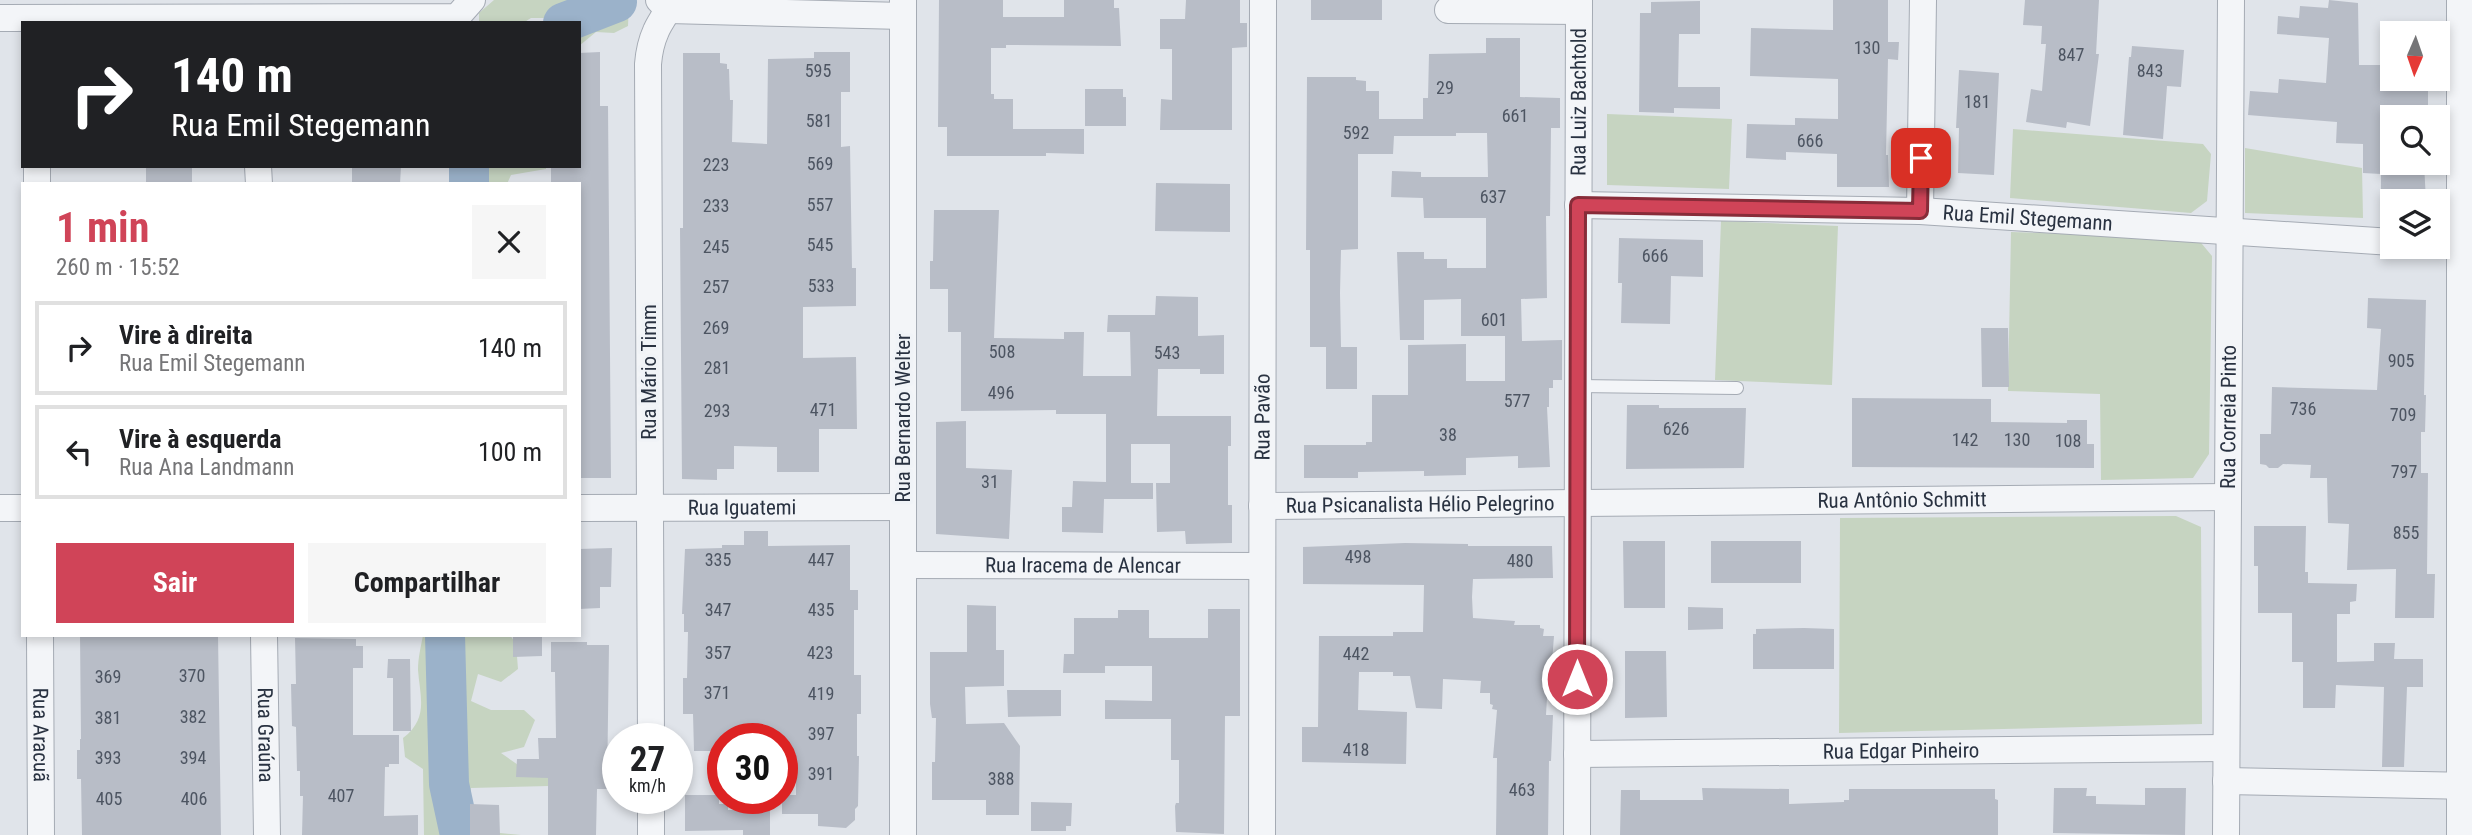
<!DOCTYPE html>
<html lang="pt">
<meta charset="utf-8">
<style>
body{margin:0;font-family:"Roboto Condensed",sans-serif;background:#f6f6f6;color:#202124;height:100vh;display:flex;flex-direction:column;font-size:26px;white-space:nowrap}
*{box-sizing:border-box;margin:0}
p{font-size:23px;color:#757577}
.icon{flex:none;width:38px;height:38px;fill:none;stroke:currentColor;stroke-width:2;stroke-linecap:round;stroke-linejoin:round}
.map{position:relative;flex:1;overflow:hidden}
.panel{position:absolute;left:21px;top:182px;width:560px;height:455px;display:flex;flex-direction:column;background:#fff;border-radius:0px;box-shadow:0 4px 10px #0003}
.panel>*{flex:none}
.hud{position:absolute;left:21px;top:21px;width:560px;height:147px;border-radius:0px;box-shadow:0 4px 10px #0003;background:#202124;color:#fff;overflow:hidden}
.needle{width:46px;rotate:182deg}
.controls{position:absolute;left:2380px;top:21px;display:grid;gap:14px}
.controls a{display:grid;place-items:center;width:70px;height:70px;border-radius:0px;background:#fff;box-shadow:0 4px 10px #0003;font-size:35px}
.speed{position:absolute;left:602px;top:723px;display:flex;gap:14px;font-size:35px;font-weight:700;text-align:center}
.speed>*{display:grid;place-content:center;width:91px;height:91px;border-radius:50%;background:#fff;box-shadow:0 4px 10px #0003;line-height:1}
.speed small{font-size:18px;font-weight:400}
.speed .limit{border:10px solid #d22;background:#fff;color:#111}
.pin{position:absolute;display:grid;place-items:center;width:60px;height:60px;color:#fff;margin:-30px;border-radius:14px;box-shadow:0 4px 10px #0006}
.me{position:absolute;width:77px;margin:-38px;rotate:0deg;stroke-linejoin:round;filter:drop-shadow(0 0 5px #0008)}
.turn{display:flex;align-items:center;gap:24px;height:147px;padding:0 35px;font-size:32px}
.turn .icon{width:91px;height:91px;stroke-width:2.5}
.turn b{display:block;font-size:49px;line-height:60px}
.round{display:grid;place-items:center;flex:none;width:74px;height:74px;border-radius:0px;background:#f6f6f6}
.headline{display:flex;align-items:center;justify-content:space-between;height:119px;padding:0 35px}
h1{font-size:42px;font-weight:700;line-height:52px;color:#d04458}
.button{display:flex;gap:14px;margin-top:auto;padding:14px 35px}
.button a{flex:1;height:80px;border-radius:0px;background:#d04458;color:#fff;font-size:28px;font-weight:700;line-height:80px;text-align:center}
.button a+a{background:#f6f6f6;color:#202124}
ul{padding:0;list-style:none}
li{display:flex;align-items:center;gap:21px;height:94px;margin:0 14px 10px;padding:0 21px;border:4px solid #e0e0e0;border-radius:0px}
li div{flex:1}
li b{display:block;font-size:26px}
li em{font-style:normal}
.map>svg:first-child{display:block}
.green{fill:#c6d4c1}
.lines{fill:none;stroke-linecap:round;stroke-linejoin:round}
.river{stroke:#9bb2ca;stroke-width:40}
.building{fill:#b8bdc7}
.service-casing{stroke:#a5abb4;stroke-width:14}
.minor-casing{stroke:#a5abb4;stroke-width:28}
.service{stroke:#f3f5f8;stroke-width:12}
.minor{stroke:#f3f5f8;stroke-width:26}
.route-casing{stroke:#872c39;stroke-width:18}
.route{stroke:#d04458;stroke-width:12}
.labels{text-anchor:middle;stroke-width:7;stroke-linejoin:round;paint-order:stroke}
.number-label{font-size:18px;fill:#4d5562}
.street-label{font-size:21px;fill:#293241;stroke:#f0f3f7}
</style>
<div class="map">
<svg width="2472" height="835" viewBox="0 0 2472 835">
<rect width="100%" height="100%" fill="#e0e4ea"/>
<path class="green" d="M494,0H595L567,18H531L523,23H479V13Z
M629,3L628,26L614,33L596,32L579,46V26Z
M1607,114L1732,119L1729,189L1607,185Z
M2013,129L2203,144L2211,154L2207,201L2191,213L2010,198Z
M2245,148L2362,168L2363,218L2245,213Z
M472,166H546V169L511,175L507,184H473Z
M1721,221L1838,226L1832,385L1715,380Z
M2011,232L2197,238L2212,256L2209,454L2193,478L2101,480L2100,394L2008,391Z
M2176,516L2201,527L2202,724L1839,733L1840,518Z
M423,635H439C439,671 436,769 452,797V756L448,709L451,635H510L516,644L518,669L501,682L478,674L471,701L491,710H524L535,720L524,747L501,753L521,767L555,763L549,786L471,788V830L521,835H463L461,828L459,835H424L423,769L405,757L403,738C429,718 420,697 418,670C418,658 421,646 423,635Z"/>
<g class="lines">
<path class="river" d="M563,23L617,2
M469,184V166
M445,635L449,784L460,835"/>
</g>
<path class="building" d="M939,0H1003V17H1064V0H1114V8H1119L1121,46L1006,45V48H991V94H994V99H1013V129H1084V154L1046,153V156H947V127H938Z
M1186,0H1240V23H1247V47L1232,48V130H1160L1161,99L1172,100V49H1160V19H1185Z
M1311,0H1382V20H1311Z
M1833,0H1888V42H1899L1898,60L1888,59L1886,155H1888L1889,187H1837V154L1786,152V160L1746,158L1747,124L1795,125V118L1838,119V79L1750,76L1751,28L1833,30Z
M2025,0H2099L2096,54H2099L2090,126L2067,122L2066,128L2026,122L2031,89L2042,91L2046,44H2041L2042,26L2023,25Z
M2329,0L2358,3L2359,65H2392V79H2428V117H2392V163H2424L2426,201H2381V174L2363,173V144L2336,143L2337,122L2248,115L2250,91L2278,93L2279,79L2326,83L2329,38L2277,34L2278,16L2299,18L2300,6L2328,8Z
M1700,1V34H1679L1678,87H1720V109L1674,108V113L1639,112L1640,13H1651V2Z
M1486,38H1520V97L1560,98V128H1551L1550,216H1546L1547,298L1521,299L1522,341L1562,340V380H1553V388H1549V407H1547L1550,467L1518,468V456L1466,458V475L1424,476V471L1358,472V478H1304V445H1366V442H1372V395H1408V345L1466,344V381H1505V336H1461V299L1424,300V340H1400L1397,252H1424V259H1447V268H1486V218H1424L1423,198L1391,197L1392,171L1421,172V177H1488L1487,133H1456V136H1394L1393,154H1358V249L1341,250L1340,293L1341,347H1357V389H1326V347H1310V250H1306L1307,77H1356V80L1366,81V91H1379V119H1423V98H1428L1429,54L1486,53Z
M2132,46L2184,50L2181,87L2167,86L2163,139L2123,135L2129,57H2131Z
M600,52V106H608L611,478H579V183H551V166H579V53Z
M814,52H850V92H841V147L850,146L852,268H856V306L803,307V358L856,357L857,429H819V472H777V447L734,446V469H717V480L682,479L680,228H683V53H720V63L727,64V69H729L730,100H733L732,142L767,144L768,59L814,58Z
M1959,70L1999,73L1994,175L1958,173L1959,128H1956Z
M1085,89H1123V97H1126V126H1085Z
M146,166H192V184H146Z
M352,166H401L400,184H352Z
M1156,183L1230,184V232L1155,231Z
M934,210H999L994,338L1064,339V332H1084L1083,376H1131L1130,332H1107L1108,315H1155L1156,296L1198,297V336L1224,335V374H1200V369H1158L1157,416H1231V446H1228V505H1232V543L1186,544L1185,531L1157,532L1156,483H1170V444H1131V483H1153V499H1104L1103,533L1062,532V507H1072L1073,481L1106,482V414H1056V410L961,411V332H948V289H930V261H933Z
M1619,238L1703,240V277L1671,276L1670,324L1621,323L1622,283H1618Z
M2368,298L2426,300L2424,395H2426L2425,432H2421V473H2428L2427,574H2435L2434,618H2395L2396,569L2347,570L2349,524L2328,523L2327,478H2310L2311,465L2283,464L2278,468H2269L2266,465L2260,464V434H2271L2272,387L2377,390L2381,329L2367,328Z
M1981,328H2008L2009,387H1982Z
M1852,398L1991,399V422L2067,423V420H2087V444H2094V468L1852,467Z
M1627,405H1659V408H1746L1744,468L1626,469Z
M966,421V468L1012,470L1009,539L936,534V422Z
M2254,526H2306L2305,572H2308V583L2357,584L2356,601L2350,602V614H2337V662L2374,661V643H2395L2394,659H2423V687H2407L2404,767H2382L2384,687L2336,685L2335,708H2303V662H2292V613H2258V566H2254Z
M744,531H768V546L850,545V590H858V610H854V675H861V714H857V756H859L858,806L855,809V820L846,828L818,826V814H782V795H796V754H782V738H723V751H694L693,714H683V678H687L688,632H684V614H682L685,549L722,548V545H744Z
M1623,541H1665V608H1624Z
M1711,541H1801V583H1711Z
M1405,543L1468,544V546H1552L1553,578L1473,579L1472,597L1473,618L1515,621L1514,625H1540V628L1544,629L1543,636H1554L1552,662H1549L1546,715H1553L1551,761H1549L1548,835H1496L1497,758H1493L1497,710L1492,709L1493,705L1490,704V693H1480L1481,681L1443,679L1442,709L1416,708L1410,676H1393V672H1359L1358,710L1407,712L1406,764L1302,762V727H1318L1319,636H1393V632H1423L1424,585L1303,584V547Z
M612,548L611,587H600V608L579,609V549Z
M967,605L996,606V650H1004V686L965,687L966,724L1004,723L1020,746L1019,815H986V800H932V762H935L936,718H932L930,704V652H967Z
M1688,607L1723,608V629L1688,630Z
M1208,609H1240V716H1225L1224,834L1176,832L1175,806L1176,803H1179V760H1171V719H1105V700L1152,701V666H1105V673H1063L1064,654H1074V618H1118V610H1149V638H1208Z
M1804,628L1834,629V669H1753V634H1756V629Z
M80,635H218L221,835H82L81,779H77V750H80V739H81Z
M513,635H542V656L513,657Z
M295,638L356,639V646H363V668H353V735H399V764H389V767H385L384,816L418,815V835H302L303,796H300V771H297L296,727L292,726L291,684H296Z
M551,642H587V645H609L607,789H597L596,835H548V778L516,777L517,759H539L538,738H556L555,672H551Z
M1625,651H1666L1667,717L1625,718Z
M388,659H410L411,731H393V678H387Z
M1007,690H1061V716L1008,717Z
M1702,788L1789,789V804L1844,802V800H1849V789H1995V799L1998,800V835H1620L1621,790H1640V800H1703Z
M2054,788H2087L2086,796H2096V804L2145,805V788H2186L2185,835L2053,833Z
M685,795H719V804H728V810H770V835H743V830L685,831Z
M1031,802L1072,803L1071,826H1066V831H1031Z
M470,804L499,805L500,835H470Z"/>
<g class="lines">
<defs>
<path id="service" d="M1578,386L1737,388"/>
<g id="minor">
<path d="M659,0L669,10L903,16"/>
<path d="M903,0V835"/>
<path d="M2460,0V835"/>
<path d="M1448,10L1579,11"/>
<path d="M0,18L457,17L472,0"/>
<path d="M37,166V184"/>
<path d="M258,166L259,184"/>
<path id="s1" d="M1578,205L1920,211L2392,242"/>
<path d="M1920,211L1923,0"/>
<path id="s2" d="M1262,506L2228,497"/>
<path d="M0,508H23"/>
<path id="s3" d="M579,508L903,507"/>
<path id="s4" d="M903,565L1262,566"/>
<path id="s5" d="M40,635L41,835"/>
<path id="s6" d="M264,635L267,835"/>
<path d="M651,738L648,64C649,52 651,42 656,31C661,19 669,13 669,0"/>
<path id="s7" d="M1577,754L2226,748"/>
<path d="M2226,781L2472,786"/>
<path d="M651,798V835"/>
<path id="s8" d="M1262,835L1263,0"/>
<path id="s9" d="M1577,835L1579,0"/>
<path id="s10" d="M2226,835L2231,0"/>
</g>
</defs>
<use href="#service" class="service-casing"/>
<use href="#minor" class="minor-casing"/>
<use href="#service" class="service"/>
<use href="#minor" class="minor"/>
</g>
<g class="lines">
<defs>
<path id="route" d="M1577,679L1578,205L1920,211L1921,158"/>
</defs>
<use href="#route" class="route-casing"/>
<use href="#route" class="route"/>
</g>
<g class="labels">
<g class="number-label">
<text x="1867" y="54">130</text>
<text x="2071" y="61">847</text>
<text x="818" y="77">595</text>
<text x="2150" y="77">843</text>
<text x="1445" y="94">29</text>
<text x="1977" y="108">181</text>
<text x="1515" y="122">661</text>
<text x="819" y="127">581</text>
<text x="1356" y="139">592</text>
<text x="1810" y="147">666</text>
<text x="820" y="170">569</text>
<text x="716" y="171">223</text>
<text x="1493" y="203">637</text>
<text x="820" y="211">557</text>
<text x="716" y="212">233</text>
<text x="820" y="251">545</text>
<text x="716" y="253">245</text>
<text x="1655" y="262">666</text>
<text x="821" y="292">533</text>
<text x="716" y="293">257</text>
<text x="1494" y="326">601</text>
<text x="716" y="334">269</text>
<text x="1002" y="358">508</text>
<text x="1167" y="359">543</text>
<text x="2401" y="367">905</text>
<text x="717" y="374">281</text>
<text x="1001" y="399">496</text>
<text x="1517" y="407">577</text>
<text x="2303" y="415">736</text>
<text x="823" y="416">471</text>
<text x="717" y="417">293</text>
<text x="2403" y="421">709</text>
<text x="1676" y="435">626</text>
<text x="1448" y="441">38</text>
<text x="1965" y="446">142</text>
<text x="2017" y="446">130</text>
<text x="2068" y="447">108</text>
<text x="2404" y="478">797</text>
<text x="990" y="488">31</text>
<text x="2406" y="539">855</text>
<text x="1358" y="563">498</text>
<text x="718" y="566">335</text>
<text x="821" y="566">447</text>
<text x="1520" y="567">480</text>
<text x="718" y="616">347</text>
<text x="821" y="616">435</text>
<text x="718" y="659">357</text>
<text x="820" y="659">423</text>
<text x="1356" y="660">442</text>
<text x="192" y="682">370</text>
<text x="108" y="683">369</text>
<text x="717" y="699">371</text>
<text x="821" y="700">419</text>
<text x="193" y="723">382</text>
<text x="108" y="724">381</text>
<text x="821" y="740">397</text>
<text x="1356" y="756">418</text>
<text x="108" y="764">393</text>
<text x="193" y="764">394</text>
<text x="821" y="780">391</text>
<text x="1001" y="785">388</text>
<text x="1522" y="796">463</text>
<text x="341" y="802">407</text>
<text x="109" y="805">405</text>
<text x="194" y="805">406</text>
</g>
<g class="street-label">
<text dy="7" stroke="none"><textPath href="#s9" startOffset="733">Rua Luiz Bachtold</textPath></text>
<text dy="7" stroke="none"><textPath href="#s1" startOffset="450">Rua Emil Stegemann</textPath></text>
<text transform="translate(649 372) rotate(-90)" y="7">Rua Mário Timm</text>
<text transform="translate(903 418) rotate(-90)" y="7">Rua Bernardo Welter</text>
<text dy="7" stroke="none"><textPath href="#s8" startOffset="418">Rua Pavão</textPath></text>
<text dy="7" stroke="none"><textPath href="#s10" startOffset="418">Rua Correia Pinto</textPath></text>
<text dy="7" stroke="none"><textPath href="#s2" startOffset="640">Rua Antônio Schmitt</textPath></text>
<text dy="7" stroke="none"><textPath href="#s2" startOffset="158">Rua Psicanalista Hélio Pelegrino</textPath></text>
<text dy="7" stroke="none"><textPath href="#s3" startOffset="163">Rua Iguatemi</textPath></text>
<text dy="7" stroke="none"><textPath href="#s4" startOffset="180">Rua Iracema de Alencar</textPath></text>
<text dy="7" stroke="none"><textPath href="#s5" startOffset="100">Rua Aracuã</textPath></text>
<text dy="7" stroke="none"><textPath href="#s6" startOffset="100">Rua Graúna</textPath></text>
<text dy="7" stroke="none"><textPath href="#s7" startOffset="324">Rua Edgar Pinheiro</textPath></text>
</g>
</g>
</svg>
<div class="controls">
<a><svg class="needle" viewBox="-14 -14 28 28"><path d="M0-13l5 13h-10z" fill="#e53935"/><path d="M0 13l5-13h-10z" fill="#757577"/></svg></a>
<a><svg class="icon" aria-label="search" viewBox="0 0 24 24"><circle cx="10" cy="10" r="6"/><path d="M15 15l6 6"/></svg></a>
<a><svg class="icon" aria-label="layers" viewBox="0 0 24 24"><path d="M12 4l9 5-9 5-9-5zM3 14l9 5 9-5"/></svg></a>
</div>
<div class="speed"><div>27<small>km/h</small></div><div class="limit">30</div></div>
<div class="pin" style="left:1921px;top:158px;background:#d93025"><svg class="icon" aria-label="arrive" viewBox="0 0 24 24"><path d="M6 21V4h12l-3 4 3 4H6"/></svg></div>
<svg class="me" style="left:1577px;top:679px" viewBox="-20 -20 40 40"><circle r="17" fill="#d04458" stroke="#fff" stroke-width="3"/><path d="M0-11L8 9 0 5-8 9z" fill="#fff"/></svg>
<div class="hud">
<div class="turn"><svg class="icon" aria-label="right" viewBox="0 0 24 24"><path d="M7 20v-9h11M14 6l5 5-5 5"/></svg><div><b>140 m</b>Rua Emil Stegemann</div></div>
</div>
<section class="panel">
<div class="headline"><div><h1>1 min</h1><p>260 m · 15:52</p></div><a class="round"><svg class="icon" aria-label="close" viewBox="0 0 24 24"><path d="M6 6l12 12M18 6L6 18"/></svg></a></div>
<ul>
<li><svg class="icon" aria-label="right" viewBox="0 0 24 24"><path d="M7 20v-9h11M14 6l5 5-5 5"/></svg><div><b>Vire à direita</b><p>Rua Emil Stegemann</p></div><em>140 m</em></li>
<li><svg class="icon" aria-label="left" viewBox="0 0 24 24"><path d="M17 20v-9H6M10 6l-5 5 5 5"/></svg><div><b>Vire à esquerda</b><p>Rua Ana Landmann</p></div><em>100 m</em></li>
</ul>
<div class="button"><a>Sair</a><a>Compartilhar</a></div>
</section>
</div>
